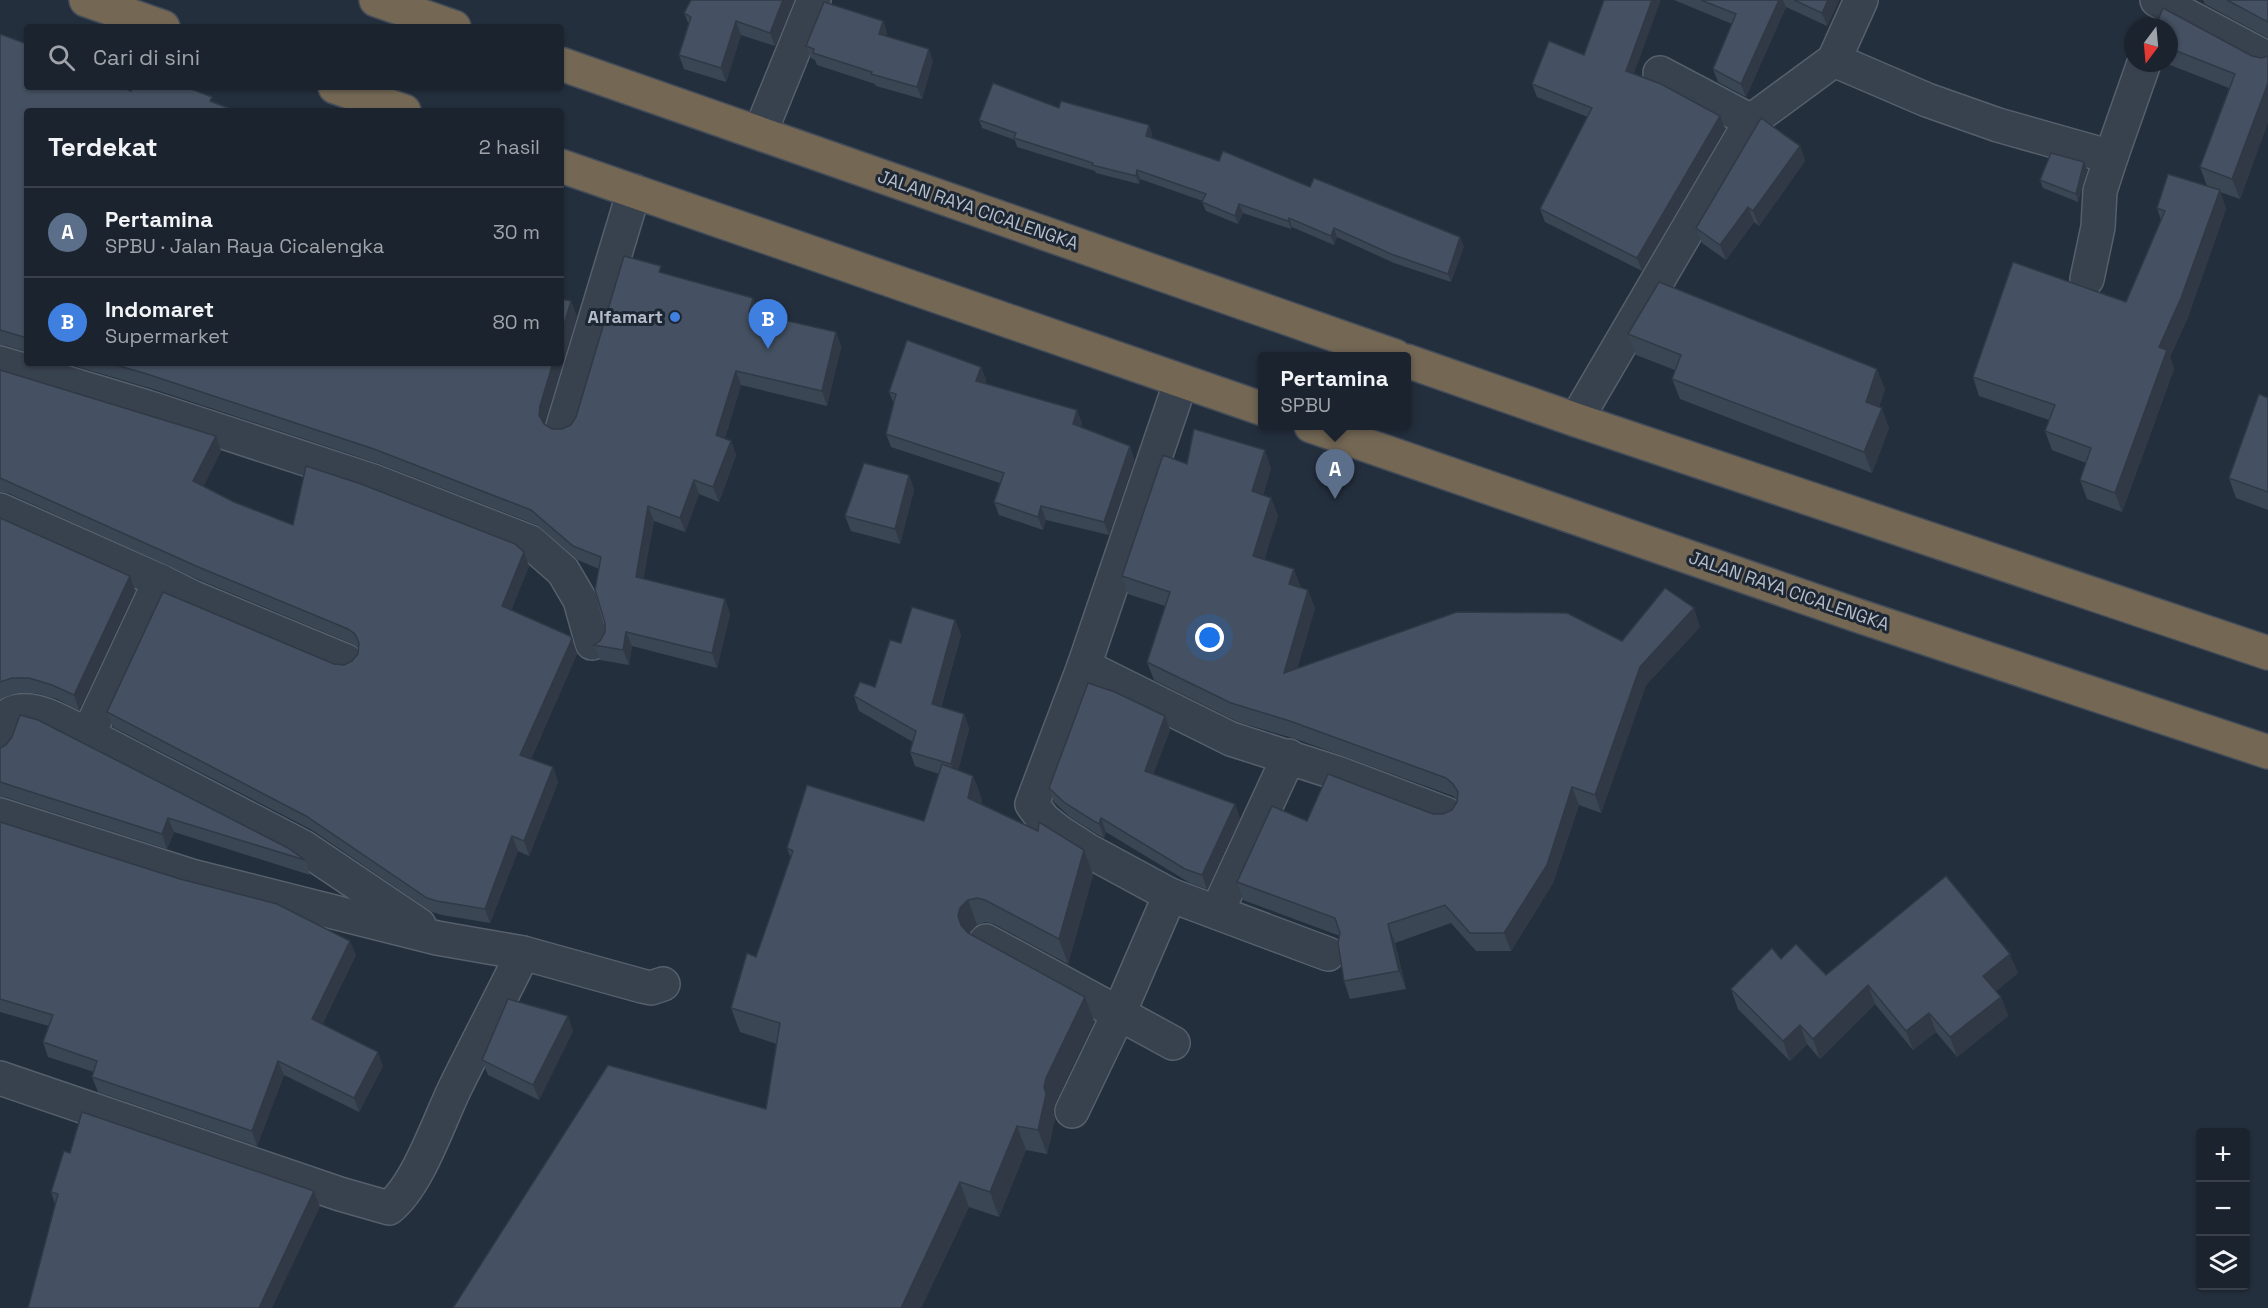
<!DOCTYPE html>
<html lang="id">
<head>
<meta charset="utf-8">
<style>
	body { margin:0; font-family:"Space Grotesk",sans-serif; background:#282f3a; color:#f1f3f6 }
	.controls { position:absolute; right:18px; bottom:18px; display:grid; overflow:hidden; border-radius:6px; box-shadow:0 2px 4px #0004 }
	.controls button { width:54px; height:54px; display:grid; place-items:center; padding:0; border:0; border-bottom:2px solid #39404a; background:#1b232e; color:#f1f3f6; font:30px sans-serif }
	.compass { position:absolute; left:2124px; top:18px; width:54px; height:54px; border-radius:50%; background:#1b232e; box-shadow:0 2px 4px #0004; rotate:196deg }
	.you { position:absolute; left:1210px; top:638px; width:21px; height:21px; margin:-15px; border:4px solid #fff; border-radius:50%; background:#1a73e8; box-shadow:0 0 0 9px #1a73e833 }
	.badge { display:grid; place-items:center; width:39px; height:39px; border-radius:50%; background:#8ab4f8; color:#fff; font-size:20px; font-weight:700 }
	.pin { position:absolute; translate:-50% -50px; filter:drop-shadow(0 2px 3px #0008) }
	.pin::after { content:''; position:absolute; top:32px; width:21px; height:18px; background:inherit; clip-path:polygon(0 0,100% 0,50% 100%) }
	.popup { position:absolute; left:1258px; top:352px; width:153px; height:78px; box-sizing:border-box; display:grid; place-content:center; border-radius:6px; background:#1b232e; filter:drop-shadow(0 2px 4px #0005); font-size:20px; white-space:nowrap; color:#a0a4aa }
	.popup b { font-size:22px; color:#f1f3f6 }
	.popup::after { content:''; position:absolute; left:50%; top:100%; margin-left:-12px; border:12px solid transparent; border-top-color:#1b232e }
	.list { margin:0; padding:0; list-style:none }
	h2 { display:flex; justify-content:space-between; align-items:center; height:78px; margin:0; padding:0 24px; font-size:26px }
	h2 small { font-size:20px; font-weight:400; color:#a0a4aa }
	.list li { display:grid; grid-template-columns:39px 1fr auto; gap:18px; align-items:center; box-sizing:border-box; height:90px; padding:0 24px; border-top:2px solid #39404a }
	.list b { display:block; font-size:22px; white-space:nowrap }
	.list p { margin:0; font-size:20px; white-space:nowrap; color:#a0a4aa }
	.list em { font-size:20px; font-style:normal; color:#a0a4aa }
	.icon { flex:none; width:33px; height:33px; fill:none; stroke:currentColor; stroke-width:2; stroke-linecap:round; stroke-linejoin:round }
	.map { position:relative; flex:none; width:2268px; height:1308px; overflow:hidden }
	.search { position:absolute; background:#1b232e; box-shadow:0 2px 4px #0004; left:24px; top:24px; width:540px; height:66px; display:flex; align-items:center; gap:15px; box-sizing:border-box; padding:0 21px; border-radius:6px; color:#a0a4aa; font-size:22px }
	.panel { position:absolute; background:#1b232e; box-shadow:0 2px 4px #0004; left:24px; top:108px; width:540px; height:258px; border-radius:6px }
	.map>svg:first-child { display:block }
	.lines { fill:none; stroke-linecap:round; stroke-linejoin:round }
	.minor-casing { stroke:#565f6c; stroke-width:36 }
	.highway-casing { stroke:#434c59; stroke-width:36 }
	.minor { stroke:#38414e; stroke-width:33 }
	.highway { stroke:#746855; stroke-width:33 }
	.wall { fill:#3b4654 }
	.shaded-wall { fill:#303945 }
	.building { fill:#455162; stroke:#303945; stroke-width:1.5 }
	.shop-dot { fill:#3f7fe0; stroke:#1d2633; stroke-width:2 }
	.labels { text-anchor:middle; stroke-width:6; stroke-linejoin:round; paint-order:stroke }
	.street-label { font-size:18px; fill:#b4bcc9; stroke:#1d2633 }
	.poi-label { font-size:18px; font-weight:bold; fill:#b4bcc9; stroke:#1d2633; text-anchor:end }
</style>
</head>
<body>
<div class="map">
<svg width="2268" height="1308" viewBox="0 0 2268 1308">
	<rect width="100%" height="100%" fill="#242f3e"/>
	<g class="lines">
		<defs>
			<g id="minor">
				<polyline points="2157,0 2268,59"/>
				<polyline points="1834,60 1927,100 1998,125 2111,157 2100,191 2098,227 2087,279"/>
				<polyline points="1660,73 1751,121"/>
				<polyline points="760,133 814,0"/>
				<polyline points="2111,157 2144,63"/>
				<polyline points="0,363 147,407 373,481 530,542 563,571 580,600 592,643"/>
				<polyline points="1181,381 1084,666 1032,804 1043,819 1059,832 1087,850 1170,895 1328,954"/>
				<polyline points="1576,420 1751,121 1834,60 1861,0"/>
				<polyline points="563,426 634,191"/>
				<polyline points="0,510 160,581 194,598 346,661"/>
				<polyline points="1084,666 1231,739 1340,774 1446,814"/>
				<polyline points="88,735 303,847 419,925"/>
				<path d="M0,745l12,-32c24,-9 54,12 76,22l72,-154"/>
				<polyline points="0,815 191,876 437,938 523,953"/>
				<polyline points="1217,912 1289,756"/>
				<polyline points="986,941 1173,1043"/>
				<path d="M0,1078l340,116 49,14c29,-23 49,-85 66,-120 22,-45 46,-90 68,-135l119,33 9,2 12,-4"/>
				<polyline points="1072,1111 1119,1013 1170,895"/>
			</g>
			<g id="highway">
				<polyline points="86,0 163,27"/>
				<polyline points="376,0 454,27"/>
				<polyline points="561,64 1395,356"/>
				<polyline points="335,87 404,111"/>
				<polyline points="561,166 1263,409"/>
				<polyline points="1407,361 1576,420 2268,653"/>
				<polyline points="1311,426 1856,615 2268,752"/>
			</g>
		</defs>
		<use href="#minor" class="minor-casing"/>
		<use href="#highway" class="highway-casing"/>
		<use href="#minor" class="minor"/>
		<use href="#highway" class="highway"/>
	</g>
	<g class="wall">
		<polygon points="794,0 775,46 741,35 726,82 684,69 679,55 689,25 684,13"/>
		<polygon points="1674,0 1839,0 1827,26 1786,7 1746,97 1718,82 1713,69 1732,24"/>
		<polygon points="2203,0 2268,0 2268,38 2205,4"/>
		<polygon points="883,21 887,33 886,36 933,61 922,99 876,86 875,84 817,65 815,60 811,58 806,46"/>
		<polygon points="2169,27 2252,56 2261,58 2268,56 2268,122 2240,199 2220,192 2226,209 2188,317 2170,357 2174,369 2122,512 2087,499 2080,480 2086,463 2052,450 2045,431 2049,420 1979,396 1973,377 2126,302 2161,220 2157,208 2207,186 2200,167 2229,88 2165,63 2169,63"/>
		<polygon points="0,34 27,87 131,91 186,87 27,111 27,352 5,345 0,345"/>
		<polygon points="1634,74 1725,128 1642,271 1545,222 1540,209 1588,117 1537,97 1532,84"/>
		<polygon points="1059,108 1149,125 1152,134 1151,138 1219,161 1310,187 1464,246 1451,282 1394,263 1337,237 1334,245 1292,227 1291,229 1243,213 1238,224 1206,211 1202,202 1203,201 1140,179 1139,184 1096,173 1095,171 1017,147 1015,140 982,128 979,120"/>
		<polygon points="1800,146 1805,161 1759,226 1754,222 1726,260 1702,243 1696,228"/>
		<polygon points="2084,162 2087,170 2078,202 2043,188 2040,180"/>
		<polygon points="663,273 753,298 758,314 836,332 841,347 827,406 741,385 725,438 731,441 736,455 719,502 699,494 685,532 654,521 643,579 725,599 730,614 717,668 632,646 629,665 600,660 594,645 600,641 605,632 599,569 578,560 537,525 380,464 153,389 65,363 561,363 577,316 545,421 545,424 552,429 562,429 571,425"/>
		<polygon points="1628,334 1885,389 1879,407 1889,428 1872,473 1680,399 1672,379 1675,370 1636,355"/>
		<polygon points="981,367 986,380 985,384 1077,410 1082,424 1081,428 1130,446 1134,460 1109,535 1046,520 1043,530 999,515 994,502 1000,483 891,447 886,434 894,404 889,392"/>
		<polygon points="0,370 216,436 221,451 203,486 234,502 293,525 529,566 511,610 572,639 577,654 531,759 553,767 558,782 529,856 518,851 490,923 442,915 432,912 312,830 113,727 107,712 334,664 344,665 352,661 358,654 358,648 353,644 202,581 8,493 0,492"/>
		<polygon points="2268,398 2268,510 2236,498 2229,478"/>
		<polygon points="1187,464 1271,468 1263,495 1271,498 1278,516 1264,560 1301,587 1315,608 1297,668 1622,641 1700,627 1646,685 1601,813 1579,805 1553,883 1511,951 1476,951 1451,923 1395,943 1406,989 1350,999 1344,981 1340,936 1243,900 1237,882 1307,821 1433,814 1443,814 1452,810 1457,802 1457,800 1453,796 1296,739 1238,722 1154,680 1147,662 1165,606 1128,594 1122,576"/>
		<polygon points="909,475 914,490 900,544 851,531 845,516"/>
		<polygon points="0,518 135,590 79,710 57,699 35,693 17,693 0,699"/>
		<polygon points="955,620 961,635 941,707 964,714 969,729 958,770 973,776 982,800 981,804 1038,831 1084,850 1093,875 1068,964 994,924 986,922 977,925 969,933 1094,1021 1055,1103 1053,1112 1055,1119 1047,1154 1026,1150 999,1217 969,1207 921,1308 453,1308 766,1109 777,1044 740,1032 731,1008 756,957 791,859 787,848 924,821 939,774 915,766 910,752 913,742 859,711 854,696 875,687 901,643"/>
		<polygon points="1165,716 1170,730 1153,774 1240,818 1207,889 1190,883 1106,832 1104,838 1097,834 1070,817 1054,802 1049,788"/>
		<polygon points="0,748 305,860 310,875 174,832 167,849 5,797 0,797"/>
		<polygon points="0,822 356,955 322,1024 383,1066 359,1112 284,1075 257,1146 98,1092 92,1077 94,1072 48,1057 43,1042 49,1026 0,1012"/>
		<polygon points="1781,959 1826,975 2018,973 1996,991 2001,997 2008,1016 1957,1057 1936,1032 1913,1050 1875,1004 1820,1059 1807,1044 1790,1061 1738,1009 1731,989"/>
		<polygon points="573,1031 539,1100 488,1075 482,1060"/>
		<polygon points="70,1153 314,1191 320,1207 55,1204 51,1192"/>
	</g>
	<g class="shaded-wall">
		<polygon points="783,0 794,0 775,46 770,33"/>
		<polygon points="1652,0 1661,0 1630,84 1626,71"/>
		<polygon points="1779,0 1783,0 1786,7 1746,97 1741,84"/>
		<polygon points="1828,0 1839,0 1827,26 1822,13"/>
		<polygon points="736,21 741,35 726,82 721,68"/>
		<polygon points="883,21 887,33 883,46 879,34"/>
		<polygon points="929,49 933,61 922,99 917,87"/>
		<polygon points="2268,83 2268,122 2240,199 2232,179"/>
		<polygon points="1720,116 1725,128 1642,271 1637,258"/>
		<polygon points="1149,125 1152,134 1149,145 1146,136"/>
		<polygon points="1800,146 1805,161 1759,226 1753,211"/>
		<polygon points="2084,162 2087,170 2078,202 2076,194"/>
		<polygon points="1137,170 1140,179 1139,184 1136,176"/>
		<polygon points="2220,190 2226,209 2188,317 2170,357 2174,369 2122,512 2115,493 2159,347"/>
		<polygon points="1239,204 1243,213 1238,224 1235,216"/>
		<polygon points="1748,207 1754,222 1726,260 1720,245"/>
		<polygon points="1289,218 1292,227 1291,229 1288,221"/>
		<polygon points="1334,228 1337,237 1334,245 1331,236"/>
		<polygon points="1460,237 1464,246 1451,282 1448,274"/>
		<polygon points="753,298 758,313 754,326 749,312"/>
		<polygon points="571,301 577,316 545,421 545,430 539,415 540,406 553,363 561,363 561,335"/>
		<polygon points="836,332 841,347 827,406 822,391"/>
		<polygon points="981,367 986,380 981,395 976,381"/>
		<polygon points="1877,369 1885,389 1874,422 1866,402"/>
		<polygon points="736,371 741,385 721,450 716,435"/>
		<polygon points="1882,408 1889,428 1872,473 1864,452"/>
		<polygon points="1077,410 1082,424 1078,438 1073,424"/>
		<polygon points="216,436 221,451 199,496 193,481"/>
		<polygon points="731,441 736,455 719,502 713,487"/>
		<polygon points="1130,446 1134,460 1109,535 1104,522"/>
		<polygon points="1265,450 1271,468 1259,509 1252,491"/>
		<polygon points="909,475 914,490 900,544 895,529"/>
		<polygon points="694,480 699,494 685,532 680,518"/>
		<polygon points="1271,498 1278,516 1259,574 1253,556"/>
		<polygon points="648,506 654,521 641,592 636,577"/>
		<polygon points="1041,506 1046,520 1043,530 1038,517"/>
		<polygon points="524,552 529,566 507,621 502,606"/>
		<polygon points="1294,569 1301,587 1295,603 1289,584"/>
		<polygon points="130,576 135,590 79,710 74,695"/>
		<polygon points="1308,590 1315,608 1291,691 1284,673"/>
		<polygon points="725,599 730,614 717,668 712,653"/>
		<polygon points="1694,608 1700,627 1646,685 1601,813 1595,795 1640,667"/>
		<polygon points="955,620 961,635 937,719 932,704"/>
		<polygon points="626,632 632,646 629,665 623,650"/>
		<polygon points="572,639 577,654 526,770 520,755"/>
		<polygon points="964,714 969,729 956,779 951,764"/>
		<polygon points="1165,716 1170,730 1149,785 1145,771"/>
		<polygon points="553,767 558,782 529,856 524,841"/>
		<polygon points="973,776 982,800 977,823 968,798"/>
		<polygon points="1572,787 1579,805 1553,883 1511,951 1504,933"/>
		<polygon points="1235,804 1240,818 1207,889 1202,875"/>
		<polygon points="168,818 174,832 167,849 162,834"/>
		<polygon points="1101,818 1106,832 1104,838 1099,824"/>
		<polygon points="512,836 518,851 490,923 485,909"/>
		<polygon points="1084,850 1093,875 1068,964 1059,939"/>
		<polygon points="968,900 977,925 969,933 967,941 961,925 958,916 960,908"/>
		<polygon points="1388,924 1395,943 1406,989 1399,971"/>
		<polygon points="350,941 356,955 318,1034 312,1019"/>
		<polygon points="2010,954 2018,973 1990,996 1983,976"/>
		<polygon points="1868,985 1875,1004 1820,1059 1813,1039"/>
		<polygon points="1085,997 1094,1021 1055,1103 1053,1112 1055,1119 1047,1154 1038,1130 1046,1078"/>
		<polygon points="2001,997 2008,1016 1957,1057 1950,1037"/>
		<polygon points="1929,1013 1936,1032 1913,1050 1906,1031"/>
		<polygon points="568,1016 573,1031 539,1100 533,1085"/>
		<polygon points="1800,1025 1807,1044 1790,1061 1783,1041"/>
		<polygon points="378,1052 383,1066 359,1112 354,1098"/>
		<polygon points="278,1061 284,1075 257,1146 252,1131"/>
		<polygon points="1017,1126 1026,1150 999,1217 990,1192"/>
		<polygon points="960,1182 969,1207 921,1308 901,1308"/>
		<polygon points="314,1191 320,1207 272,1308 259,1308"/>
	</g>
	<g class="building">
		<polygon points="691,0 783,0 770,33 736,21 721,68 679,55 691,17 684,13"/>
		<polygon points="1604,0 1652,0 1626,71 1661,84 1720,116 1637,258 1540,209 1592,108 1532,84 1549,41 1584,55"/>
		<polygon points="1701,0 1779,0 1741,84 1713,69 1736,14"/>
		<polygon points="1794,0 1828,0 1822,13"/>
		<polygon points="2227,0 2268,0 2268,22"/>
		<polygon points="824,2 883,21 879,34 929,49 917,87 871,74 872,72 813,53 814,49 806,46"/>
		<polygon points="2163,8 2252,56 2261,58 2268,56 2268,83 2232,179 2200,167 2235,74 2169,48 2169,27 2155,27"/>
		<polygon points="0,34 27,44 27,87 121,87 131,91 132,87 186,87 212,97 210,101 236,111 27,111 27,338 0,330"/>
		<polygon points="993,83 1059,108 1061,101 1149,125 1146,136 1219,161 1223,151 1310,187 1314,178 1460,237 1448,274 1391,254 1334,228 1331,236 1289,218 1288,221 1239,204 1235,216 1202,202 1206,194 1137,170 1136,176 1092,165 1093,163 1014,138 1016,133 979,120"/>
		<polygon points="1761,118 1800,146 1753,211 1748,207 1720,245 1696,228"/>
		<polygon points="2051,153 2084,162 2076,194 2040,180"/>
		<polygon points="2168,174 2220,190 2181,298 2159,347 2167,350 2115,493 2080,480 2091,448 2045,431 2055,405 1973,377 2013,262 2126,302 2165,211 2157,208"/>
		<polygon points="624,256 661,266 659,272 753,298 749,312 836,332 822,391 736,371 716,435 731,441 713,487 694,480 680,518 648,506 636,577 725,599 712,653 626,632 623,650 594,645 600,641 605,632 605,623 595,590 601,557 573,546 531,510 374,449 147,374 109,363 553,363 540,406 539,415 544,424 552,429 562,429 571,425 576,417"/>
		<polygon points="1659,282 1877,369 1866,402 1882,408 1864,452 1672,379 1681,355 1628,334"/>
		<polygon points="561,299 571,301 561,335"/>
		<polygon points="907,340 981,367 976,381 1077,410 1073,424 1130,446 1104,522 1041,506 1038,517 994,502 1004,473 886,434 896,394 889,392"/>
		<polygon points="0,370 216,436 193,481 234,502 293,525 306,466 361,484 515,544 524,552 502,606 570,636 572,639 520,755 553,767 524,841 512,836 485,909 437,901 427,898 306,816 107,712 163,592 334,664 344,665 352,661 358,654 359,643 355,634 348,629 196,566 0,478"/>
		<polygon points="2259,394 2268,398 2268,492 2229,478"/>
		<polygon points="1194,429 1265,450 1252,491 1271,498 1253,556 1294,569 1289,584 1308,590 1284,673 1457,612 1567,613 1622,641 1665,588 1694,608 1640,667 1595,795 1572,787 1547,865 1504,933 1470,933 1445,905 1388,924 1399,971 1344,981 1338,943 1340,933 1335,918 1237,882 1272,806 1307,821 1328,774 1433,814 1443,814 1452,810 1457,802 1458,792 1453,784 1446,778 1290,721 1231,703 1147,662 1170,592 1122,576 1163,455 1187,464"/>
		<polygon points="864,463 909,475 895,529 845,516"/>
		<polygon points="0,518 130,576 74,695 52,685 29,678 12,678 0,682"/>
		<polygon points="912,607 955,620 932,704 964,714 951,764 910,752 916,731 854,696 860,682 875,687 890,640 901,643"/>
		<polygon points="1088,683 1115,692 1165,716 1145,771 1235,804 1202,875 1185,869 1101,818 1099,824 1092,820 1065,803 1049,788"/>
		<polygon points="20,715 38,720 288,848 305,860 168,818 162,834 0,782 0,748 6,745 12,737"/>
		<polygon points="942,764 973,776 968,798 1038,831 1039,822 1084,850 1059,939 985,900 977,898 968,900 960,908 958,916 961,925 968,933 1085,997 1046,1078 1044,1087 1046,1094 1038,1130 1017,1126 990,1192 960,1182 901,1308 453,1308 608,1065 766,1109 780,1023 731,1008 747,953 756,957 793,851 787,848 807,785 924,821"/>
		<polygon points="0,822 180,879 277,904 350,941 312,1019 378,1052 354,1098 278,1061 252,1131 92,1077 97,1061 43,1042 53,1015 0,999"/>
		<polygon points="1946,876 2010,954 1983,976 2001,997 1950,1037 1929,1013 1906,1031 1868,985 1813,1039 1800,1025 1783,1041 1731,989 1772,948 1781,959 1796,944 1826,975"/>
		<polygon points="508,999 568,1016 533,1085 482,1060"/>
		<polygon points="82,1112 314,1191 259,1308 28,1308 58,1194 51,1192 64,1151 70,1153"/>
	</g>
	<circle class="shop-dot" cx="675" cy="317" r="6"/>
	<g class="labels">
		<g class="street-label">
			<text transform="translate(978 210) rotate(19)" y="6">JALAN RAYA CICALENGKA</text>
			<text transform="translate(1789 591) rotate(19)" y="6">JALAN RAYA CICALENGKA</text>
		</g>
		<g class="poi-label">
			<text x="663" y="323">Alfamart</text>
		</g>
	</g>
</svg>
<div class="controls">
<button>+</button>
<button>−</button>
<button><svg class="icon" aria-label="layers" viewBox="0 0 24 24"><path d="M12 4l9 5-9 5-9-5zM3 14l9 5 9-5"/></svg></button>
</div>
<svg class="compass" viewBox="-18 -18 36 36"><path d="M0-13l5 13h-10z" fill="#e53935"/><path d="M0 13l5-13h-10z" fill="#a0a4aa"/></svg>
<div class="you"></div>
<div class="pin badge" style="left:1335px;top:499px;background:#5c6f8a">A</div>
<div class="popup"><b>Pertamina</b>SPBU</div>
<div class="pin badge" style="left:768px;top:349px;background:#3f7fe0">B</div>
<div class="search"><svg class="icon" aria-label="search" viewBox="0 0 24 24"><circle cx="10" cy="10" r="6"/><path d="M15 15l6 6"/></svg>Cari di sini</div>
<section class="panel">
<h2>Terdekat<small>2 hasil</small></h2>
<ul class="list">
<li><span class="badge" style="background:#5c6f8a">A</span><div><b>Pertamina</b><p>SPBU · Jalan Raya Cicalengka</p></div><em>30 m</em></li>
<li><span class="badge" style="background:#3f7fe0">B</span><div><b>Indomaret</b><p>Supermarket</p></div><em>80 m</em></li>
</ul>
</section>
</div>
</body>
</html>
